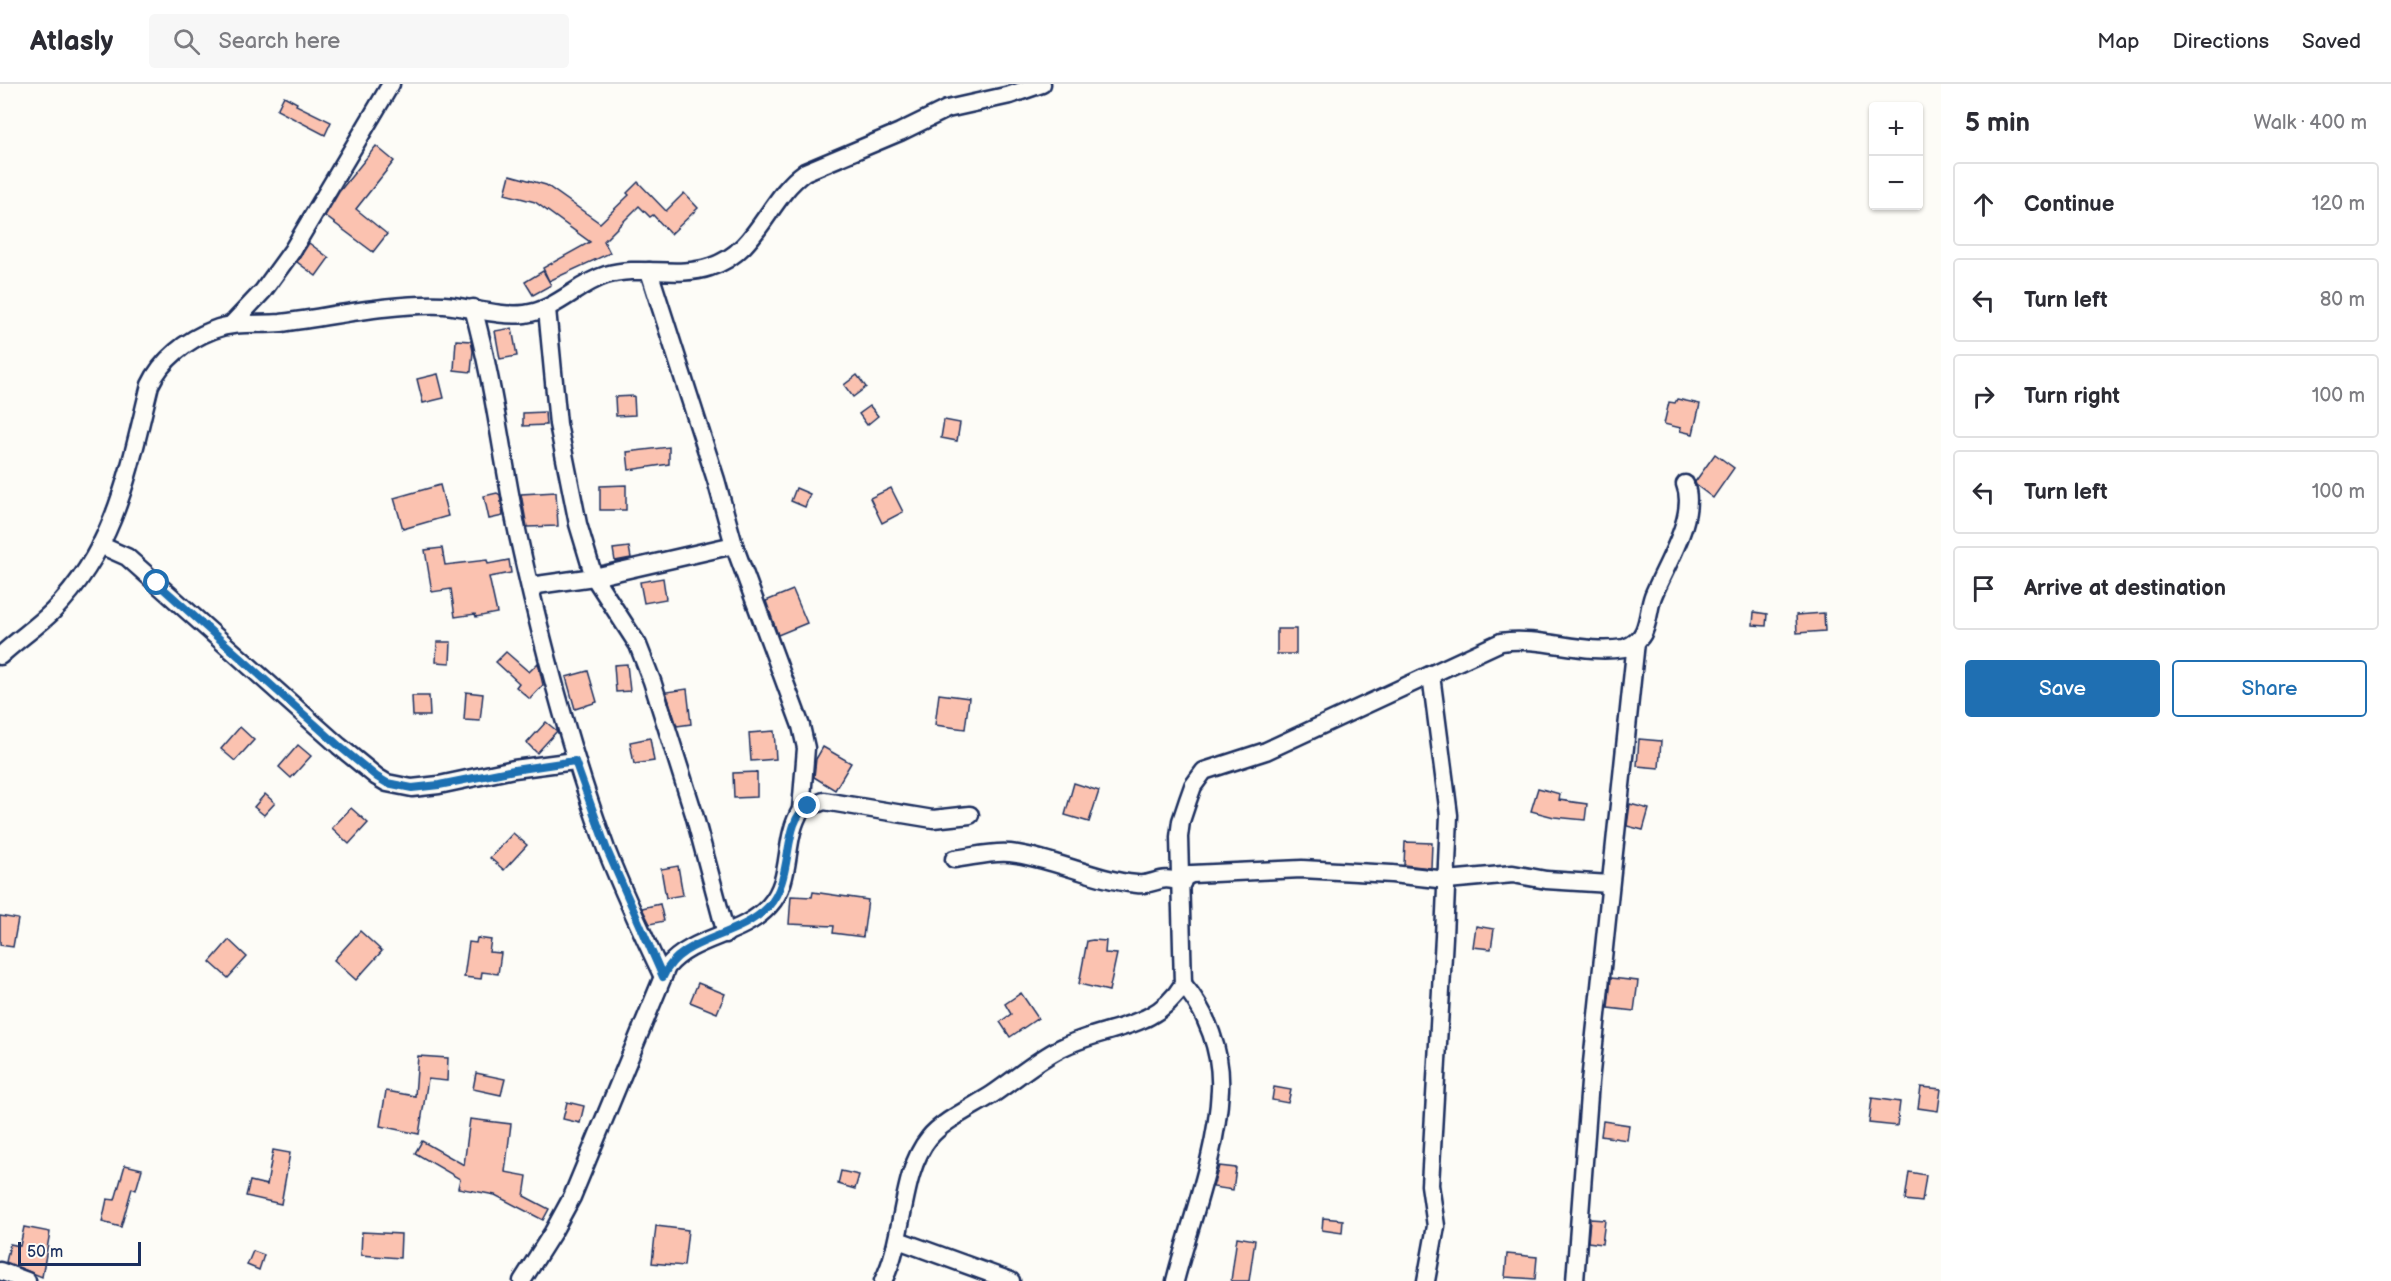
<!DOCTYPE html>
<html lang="en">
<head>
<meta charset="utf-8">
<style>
	body { margin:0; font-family:"Balsamiq Sans",sans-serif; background:#f7f7f7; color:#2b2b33 }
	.controls { position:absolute; right:18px; top:18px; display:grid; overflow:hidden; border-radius:6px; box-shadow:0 2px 4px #0004 }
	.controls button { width:54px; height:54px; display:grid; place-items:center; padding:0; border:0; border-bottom:2px solid #e1e1e2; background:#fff; color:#2b2b33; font:30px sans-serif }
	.scale { position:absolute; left:18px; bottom:15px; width:123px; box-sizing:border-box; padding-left:6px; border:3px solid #1b2f5e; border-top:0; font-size:16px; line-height:21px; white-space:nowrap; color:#1b2f5e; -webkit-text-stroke:4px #fdfcf7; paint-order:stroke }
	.stop { position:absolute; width:18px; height:18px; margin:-14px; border:4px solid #1f6fb2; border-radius:50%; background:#fff }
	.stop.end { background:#1f6fb2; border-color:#fff; box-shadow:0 2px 6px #0008 }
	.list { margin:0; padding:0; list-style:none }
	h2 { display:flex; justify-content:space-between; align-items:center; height:78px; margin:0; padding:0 24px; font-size:26px }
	h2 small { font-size:20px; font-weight:400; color:#7c7c81 }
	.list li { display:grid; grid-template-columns:39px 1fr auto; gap:18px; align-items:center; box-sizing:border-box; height:84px; margin:0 12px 12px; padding:0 12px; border:2px solid #e1e1e2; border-radius:6px }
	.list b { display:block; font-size:22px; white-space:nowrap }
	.list em { font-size:20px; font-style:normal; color:#7c7c81 }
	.actions { display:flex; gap:12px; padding:18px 24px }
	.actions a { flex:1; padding:14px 0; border:2px solid #1f6fb2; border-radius:6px; text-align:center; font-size:21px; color:#1f6fb2 }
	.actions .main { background:#1f6fb2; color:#fff }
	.icon { flex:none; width:33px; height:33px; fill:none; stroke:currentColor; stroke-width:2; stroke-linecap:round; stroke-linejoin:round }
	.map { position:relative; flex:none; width:1941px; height:1197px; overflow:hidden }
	header { display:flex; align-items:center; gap:36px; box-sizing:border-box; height:84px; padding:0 30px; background:#fff; border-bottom:2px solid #e1e1e2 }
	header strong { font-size:28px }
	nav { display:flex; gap:33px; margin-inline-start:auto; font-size:21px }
	.search { width:420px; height:54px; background:#f7f7f7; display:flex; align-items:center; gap:15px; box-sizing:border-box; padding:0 21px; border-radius:6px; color:#7c7c81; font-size:22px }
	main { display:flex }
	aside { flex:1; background:#fff }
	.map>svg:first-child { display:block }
	.building { fill:#fbc2b0; stroke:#1b2f5e; stroke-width:1.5 }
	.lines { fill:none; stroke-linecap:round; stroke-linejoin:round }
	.minor-casing { stroke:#1b2f5e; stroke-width:21 }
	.minor { stroke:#fdfcf7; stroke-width:16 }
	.route { stroke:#1f6fb2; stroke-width:8 }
</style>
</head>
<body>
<header>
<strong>Atlasly</strong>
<div class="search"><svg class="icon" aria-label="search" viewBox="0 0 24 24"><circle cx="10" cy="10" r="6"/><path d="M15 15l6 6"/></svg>Search here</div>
<nav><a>Map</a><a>Directions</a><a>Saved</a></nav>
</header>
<main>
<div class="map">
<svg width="1941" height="1197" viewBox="0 0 1941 1197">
	<rect width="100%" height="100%" fill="#fdfcf7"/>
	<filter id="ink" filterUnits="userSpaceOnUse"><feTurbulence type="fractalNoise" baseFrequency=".0167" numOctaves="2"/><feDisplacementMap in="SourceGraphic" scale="12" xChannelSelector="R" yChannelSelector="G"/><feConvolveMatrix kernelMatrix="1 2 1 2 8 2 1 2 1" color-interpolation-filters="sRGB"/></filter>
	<g filter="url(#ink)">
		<g class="building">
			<polygon points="284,12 297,19 296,21 331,38 325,51 277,26"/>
			<polygon points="376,62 394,77 356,125 387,150 373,168 325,132 339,108"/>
			<polygon points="510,91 546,101 600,139 629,111 627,109 638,98 666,127 684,109 698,124 671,150 653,131 650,133 639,122 604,157 610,169 549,197 543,184 590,158 535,118 505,110"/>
			<polygon points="309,159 329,174 316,192 297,178"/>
			<polygon points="543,187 551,201 533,211 525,198"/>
			<polygon points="512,244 517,272 500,275 495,247"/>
			<polygon points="456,256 471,257 473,267 471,288 454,286"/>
			<polygon points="438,290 444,314 423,319 417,295"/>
			<polygon points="857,291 866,303 853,313 844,301"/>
			<polygon points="634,312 635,331 616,332 615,313"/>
			<polygon points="1677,315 1700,320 1693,350 1680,347 1681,344 1664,340 1669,318 1675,319"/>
			<polygon points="870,322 878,332 867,341 859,330"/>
			<polygon points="545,328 546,341 523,342 523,329"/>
			<polygon points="944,336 960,339 957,357 941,354"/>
			<polygon points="669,363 669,380 629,386 627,368"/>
			<polygon points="1715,370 1734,384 1713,414 1696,401 1695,398"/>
			<polygon points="440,401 448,432 403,445 394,414"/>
			<polygon points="626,401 626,426 600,426 600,402"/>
			<polygon points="796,404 810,410 805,423 791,417"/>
			<polygon points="891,404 903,428 882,439 870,414"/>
			<polygon points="556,408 558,442 527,443 521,410"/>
			<polygon points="497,409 500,411 503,432 489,435 484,412"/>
			<polygon points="629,463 631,474 615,477 613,465"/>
			<polygon points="442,464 445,481 487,476 488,480 509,476 511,489 489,493 497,529 476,533 475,530 455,533 451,505 432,508 425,466"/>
			<polygon points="663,494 666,515 644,519 640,498"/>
			<polygon points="793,506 807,539 778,551 766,517"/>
			<polygon points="1754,528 1767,530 1766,542 1753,541"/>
			<polygon points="1824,529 1825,547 1797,549 1796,531"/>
			<rect x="1277" y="545" width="19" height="25"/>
			<polygon points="437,558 451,558 450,579 436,578"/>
			<polygon points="506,568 529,588 538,579 543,601 530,615 516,603 519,599 496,578"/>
			<polygon points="627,580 630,607 616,608 614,581"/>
			<polygon points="588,587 597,618 575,625 566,593"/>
			<polygon points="687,605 691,640 677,642 666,608"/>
			<polygon points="466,608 483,610 480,637 464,636"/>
			<polygon points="939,610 969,614 965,645 935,641"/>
			<polygon points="412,612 429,612 430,632 413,632"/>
			<polygon points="546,638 557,647 537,669 527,659"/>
			<polygon points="240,643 254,656 235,677 221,665"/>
			<polygon points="774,647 776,675 751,677 749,649"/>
			<polygon points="650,654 654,677 634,680 630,658"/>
			<polygon points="1639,655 1661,657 1659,684 1637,682"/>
			<polygon points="298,661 311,672 291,694 279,683"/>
			<polygon points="823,663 851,679 835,706 814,693 816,675"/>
			<polygon points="757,688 757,713 734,714 733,689"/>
			<polygon points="1074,699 1099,707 1089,738 1065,731"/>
			<polygon points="1538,704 1560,710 1559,716 1587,720 1585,736 1554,733 1531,727"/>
			<polygon points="265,710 275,719 264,731 254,723"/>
			<polygon points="1630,720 1649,725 1643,746 1627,742"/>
			<polygon points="351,724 368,739 349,760 332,744"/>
			<polygon points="513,749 527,761 504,786 490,774"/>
			<polygon points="1405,758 1432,759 1431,784 1404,781"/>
			<polygon points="678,782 683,811 666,814 661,785"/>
			<polygon points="813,808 868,816 863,853 833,849 834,842 789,840 791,812 812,813"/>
			<polygon points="660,820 664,837 650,840 642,824"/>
			<polygon points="0,832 18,835 13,863 0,861"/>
			<polygon points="1476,842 1494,845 1491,865 1473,863"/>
			<polygon points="360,847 382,867 356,896 334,876"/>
			<polygon points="477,854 491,856 489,868 501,869 498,890 482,888 481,895 464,893 469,858 476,859"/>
			<polygon points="229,856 247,873 228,894 210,878"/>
			<polygon points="1093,856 1106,857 1105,869 1117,870 1109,907 1079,900 1087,857"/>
			<polygon points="1611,894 1638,897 1634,927 1608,924"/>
			<polygon points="698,899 725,910 717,929 690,918"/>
			<polygon points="1021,909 1038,934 1010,953 1000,938 1011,930 1005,920"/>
			<polygon points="418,972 448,974 447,997 428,995 419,1050 380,1042 386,1007 415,1012"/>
			<polygon points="476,989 505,995 501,1011 473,1005"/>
			<polygon points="1274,1003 1291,1006 1288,1019 1272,1016"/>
			<polygon points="1921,1003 1941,1005 1938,1027 1918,1024"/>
			<polygon points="1872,1014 1900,1018 1897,1042 1869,1039"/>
			<polygon points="567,1018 584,1022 580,1039 563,1035"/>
			<polygon points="470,1035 511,1040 505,1088 527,1092 524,1112 549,1125 543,1136 495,1111 458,1104 460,1095 415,1069 422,1057 464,1081"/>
			<polygon points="1603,1037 1629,1041 1627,1056 1601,1052"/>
			<polygon points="273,1066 290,1069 281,1120 246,1112 250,1097 267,1101"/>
			<polygon points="125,1081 142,1085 136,1106 132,1104 121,1143 102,1138 107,1115 115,1116"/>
			<polygon points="1219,1082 1236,1084 1233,1106 1213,1103"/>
			<polygon points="841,1087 859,1091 855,1105 838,1100"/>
			<polygon points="1909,1088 1926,1091 1922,1118 1905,1116"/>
			<polygon points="1323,1134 1343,1136 1342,1149 1322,1146"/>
			<polygon points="1590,1135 1605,1136 1602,1160 1588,1158"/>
			<polygon points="656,1142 688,1146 684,1182 652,1179"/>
			<polygon points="24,1143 50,1148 42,1193 6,1178 10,1160 20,1162"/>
			<polygon points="362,1148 401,1150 400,1174 361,1171"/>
			<polygon points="1237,1153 1255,1156 1249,1197 1231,1197"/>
			<polygon points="253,1167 264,1171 259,1186 247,1181"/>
			<polygon points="1507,1170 1537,1173 1535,1195 1505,1193"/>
		</g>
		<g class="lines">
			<defs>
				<g id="minor">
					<polyline points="649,187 716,396 734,461 801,642 806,664 801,726"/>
					<path d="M473,224c21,75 29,151 45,227 23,106 51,212 88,314 17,43 37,86 57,128"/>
					<polyline points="547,225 558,340 578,440 594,493 638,561 652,597 694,730 726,850"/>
					<polyline points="232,240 263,207 292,167 391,0"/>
					<polyline points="100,461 127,473 339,662 377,693 387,699 412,704 439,701 514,685 575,677"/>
					<polyline points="530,502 594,493 734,461"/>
					<path d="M0,572c17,-16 37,-29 53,-45 64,-65 76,-142 97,-226 12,-26 37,-45 63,-55 23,-9 44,-5 68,-7 53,-7 109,-20 163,-18 26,2 54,12 81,9 32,-4 52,-30 81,-39 33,-10 72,3 104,-8 48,-15 58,-69 95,-95l95,-40 47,-23 63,-14 32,-11"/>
					<path d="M954,775c18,-2 38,-8 56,-6 44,5 83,27 127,31 19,2 22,-11 45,-1"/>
					<polyline points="1182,799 1185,793 1192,790 1302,785 1392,790 1447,796 1513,790 1546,796 1610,800"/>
					<polyline points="898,1156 1011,1197"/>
					<polyline points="0,1187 27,1197"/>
					<path d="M522,1197l31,-49 19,-35 95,-230c27,-32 74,-30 102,-61 25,-27 13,-66 32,-96l23,-9 109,18 37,-4"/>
					<path d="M883,1197c22,-42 17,-108 46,-143 13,-17 46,-32 64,-44 22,-15 44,-34 68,-46 45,-23 94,-17 122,-64l-4,-147 2,-16 7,-21 5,-14 11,-15 62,-20 235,-109c41,-6 82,13 123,6 8,-2 17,-9 20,-17 5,-11 5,-24 9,-35 12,-30 45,-80 32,-112"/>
					<path d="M1175,1197c16,-62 42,-127 45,-191 2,-38 -13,-78 -37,-106"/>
					<polyline points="1426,1197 1436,1142 1430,1101 1444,853 1449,731 1431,591"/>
					<polyline points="1575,1197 1590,998 1636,558"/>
				</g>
			</defs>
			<use href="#minor" class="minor-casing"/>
			<use href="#minor" class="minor"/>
		</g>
	</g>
	<g class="lines" filter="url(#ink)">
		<path class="route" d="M157,499l182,163 38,31 10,6 25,5 27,-3 75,-15 61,-9 32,89 56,127c17,-41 73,-37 105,-70 27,-29 13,-85 40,-101"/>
	</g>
</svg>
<div class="controls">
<button>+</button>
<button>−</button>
</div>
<div class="scale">50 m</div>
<div class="stop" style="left:157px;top:499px"></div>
<div class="stop end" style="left:808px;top:722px"></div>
</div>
<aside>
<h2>5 min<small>Walk · 400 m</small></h2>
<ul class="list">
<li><svg class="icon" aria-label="ahead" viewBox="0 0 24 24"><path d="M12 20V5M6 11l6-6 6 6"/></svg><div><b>Continue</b></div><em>120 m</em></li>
<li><svg class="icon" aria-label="left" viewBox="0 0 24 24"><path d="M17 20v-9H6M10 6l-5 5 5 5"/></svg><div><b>Turn left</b></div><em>80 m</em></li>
<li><svg class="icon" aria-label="right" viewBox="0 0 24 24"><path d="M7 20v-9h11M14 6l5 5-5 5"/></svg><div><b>Turn right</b></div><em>100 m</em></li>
<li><svg class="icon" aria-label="left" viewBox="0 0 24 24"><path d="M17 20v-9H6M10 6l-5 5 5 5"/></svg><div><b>Turn left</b></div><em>100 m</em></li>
<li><svg class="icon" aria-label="arrive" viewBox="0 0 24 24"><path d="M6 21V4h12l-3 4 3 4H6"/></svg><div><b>Arrive at destination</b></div></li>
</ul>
<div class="actions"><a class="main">Save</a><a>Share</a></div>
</aside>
</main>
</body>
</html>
